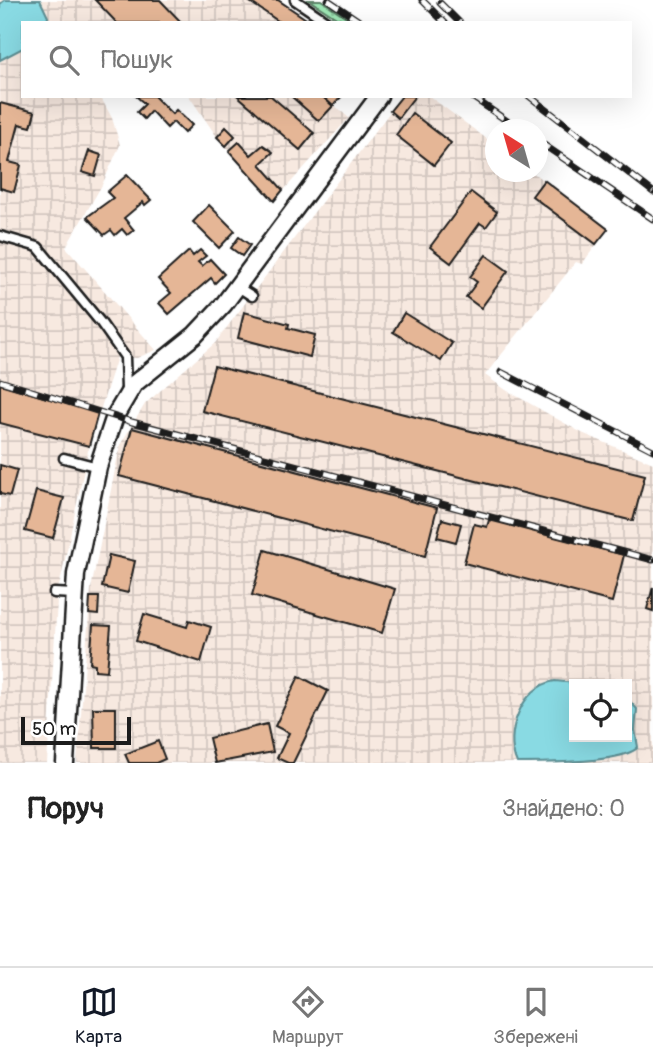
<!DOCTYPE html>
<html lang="uk">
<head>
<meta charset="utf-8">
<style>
	body { margin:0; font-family:Pangolin,sans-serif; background:#f6f6f6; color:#222 }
	.controls { position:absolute; right:21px; bottom:21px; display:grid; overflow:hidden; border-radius:0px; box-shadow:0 7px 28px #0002 }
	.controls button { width:63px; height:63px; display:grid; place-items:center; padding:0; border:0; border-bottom:2px solid #e0e0e0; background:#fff; color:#222; font:35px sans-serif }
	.compass { position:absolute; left:485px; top:119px; width:63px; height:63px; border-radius:50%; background:#fff; box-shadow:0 7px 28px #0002; rotate:323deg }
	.scale { position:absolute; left:21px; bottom:18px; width:110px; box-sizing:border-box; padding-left:7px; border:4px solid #1c1c1c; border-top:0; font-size:19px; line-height:24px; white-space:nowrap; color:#1c1c1c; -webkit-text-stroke:5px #fff; paint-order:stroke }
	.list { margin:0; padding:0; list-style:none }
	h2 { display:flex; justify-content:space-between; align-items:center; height:91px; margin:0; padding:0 28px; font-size:30px }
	h2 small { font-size:23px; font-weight:400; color:#767676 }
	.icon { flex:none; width:38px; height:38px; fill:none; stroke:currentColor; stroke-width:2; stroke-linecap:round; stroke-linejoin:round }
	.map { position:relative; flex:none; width:653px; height:763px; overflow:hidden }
	.search { position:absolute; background:#fff; box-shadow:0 7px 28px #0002; left:21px; right:21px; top:21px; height:77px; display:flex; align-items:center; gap:18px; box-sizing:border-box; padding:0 24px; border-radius:0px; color:#767676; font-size:26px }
	.sheet { height:203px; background:#fff }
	nav { display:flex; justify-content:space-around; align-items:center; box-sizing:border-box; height:98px; border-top:2px solid #e0e0e0; background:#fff; font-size:19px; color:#767676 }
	nav a { display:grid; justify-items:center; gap:4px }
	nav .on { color:#111827 }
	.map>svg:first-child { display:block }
	.industrial { fill:url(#industrial-grid); fill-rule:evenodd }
	.grass { fill:url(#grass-dots); stroke:#5d8268; stroke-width:2 }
	.water { fill:#89dae3; stroke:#5d8e93; stroke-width:2 }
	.building { fill:#e5b696; stroke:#1c1c1c; stroke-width:2 }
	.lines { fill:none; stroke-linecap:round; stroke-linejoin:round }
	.service-casing { stroke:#1c1c1c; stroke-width:13 }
	.minor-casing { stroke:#1c1c1c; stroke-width:21 }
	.service { stroke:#fff; stroke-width:8 }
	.minor { stroke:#fff; stroke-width:16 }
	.rail-casing { stroke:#1c1c1c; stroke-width:7 }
	.rail { stroke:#fff; stroke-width:4.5; stroke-dasharray:13; stroke-linecap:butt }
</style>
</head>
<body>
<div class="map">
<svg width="653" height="763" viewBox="0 0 653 763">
	<defs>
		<pattern id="industrial-grid" width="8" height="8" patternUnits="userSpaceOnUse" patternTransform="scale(1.75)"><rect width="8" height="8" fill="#f7e9e0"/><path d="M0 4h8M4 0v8" fill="none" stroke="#d3c7c0"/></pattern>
		<pattern id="grass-dots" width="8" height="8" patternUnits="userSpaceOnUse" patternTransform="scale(1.75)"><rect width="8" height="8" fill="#9ee7b5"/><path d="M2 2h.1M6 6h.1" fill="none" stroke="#88c69b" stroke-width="1.8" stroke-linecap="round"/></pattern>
	</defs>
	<rect width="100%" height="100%" fill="#fff"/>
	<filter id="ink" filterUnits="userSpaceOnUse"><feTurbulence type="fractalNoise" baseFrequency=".0143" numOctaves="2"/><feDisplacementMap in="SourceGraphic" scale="14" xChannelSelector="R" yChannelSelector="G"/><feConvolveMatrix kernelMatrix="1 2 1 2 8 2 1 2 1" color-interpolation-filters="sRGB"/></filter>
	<g filter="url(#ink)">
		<g class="industrial">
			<polygon points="0,0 278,0 312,23 23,23 23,96 100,96 112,118 120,145 102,185 66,247 156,350 137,358 117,357 89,446 60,583 54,597 57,602 47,763 0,763"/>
			<polygon points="189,96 342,96 334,105 349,118 274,201 217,137"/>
			<path d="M402,96h27l66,49 1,27h36l76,57 -26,35 -6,-2 -91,113 21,15 76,43 71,30v300h-576l14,-174 29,-144 25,-41 70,-61zM574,684h53v53h-53z"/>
		</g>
		<polygon class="grass" points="309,0 321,0 355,23 344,23"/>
		<g class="water">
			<polygon points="5,0 40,0 48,17 46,23 23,23 23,48 0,60 0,4"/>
			<path d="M555,681l32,3h-13v53h53v-39l10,11 -2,21 3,17c-13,16 -95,16 -121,16 -14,-29 5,-77 38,-82z"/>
		</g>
		<g class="building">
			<polygon points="95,0 160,0 182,23 117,23"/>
			<polygon points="247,0 278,0 312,23 281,23"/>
			<polygon points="136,96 154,96 172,114 176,110 192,125 184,133 173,122 167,128 151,111 144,119 137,112 145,104"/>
			<polygon points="238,96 271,96 314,133 300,150"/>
			<polygon points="291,96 322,96 333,106 319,121"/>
			<polygon points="322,96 342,96 333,106"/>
			<polygon points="402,96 415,96 398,118 390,111"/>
			<polygon points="0,103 35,112 31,127 19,124 9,162 21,165 14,192 0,188"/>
			<polygon points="412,113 451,143 434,165 396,135"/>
			<polygon points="226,127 235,136 226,146 217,137"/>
			<polygon points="239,142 251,155 263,145 273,152 260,164 283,190 274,201 229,151"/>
			<polygon points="89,151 101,155 95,176 82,172"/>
			<polygon points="127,175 151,200 145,205 143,202 124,218 134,230 127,235 122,229 115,235 111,230 104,235 87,217 113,198 107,192"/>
			<polygon points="544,180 608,229 596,244 532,196"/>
			<polygon points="471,192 497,212 486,227 480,223 451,263 430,247"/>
			<polygon points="209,205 235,231 219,248 193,222"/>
			<polygon points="239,237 250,245 242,256 231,248"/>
			<polygon points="200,250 206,256 198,262 202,266 210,259 224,274 215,283 211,278 169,314 159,303 171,293 158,279 189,251 193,256"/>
			<polygon points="486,255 508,271 481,308 466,297 477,282 470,277"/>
			<polygon points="244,312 289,324 288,328 315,335 310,357 238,338"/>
			<polygon points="404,313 452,343 441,361 393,332"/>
			<polygon points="214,366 645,475 633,521 202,411"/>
			<polygon points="0,384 98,413 89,446 0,423"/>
			<polygon points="132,428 437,508 425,556 119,476"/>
			<polygon points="0,465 17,470 10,496 0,494"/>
			<polygon points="36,491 64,498 53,538 25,531"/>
			<polygon points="442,519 461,524 456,542 437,537"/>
			<polygon points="489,520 624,555 612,602 464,563 474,524 487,527"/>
			<polygon points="265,550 395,589 382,633 252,595"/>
			<polygon points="109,555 135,561 128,593 102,587"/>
			<polygon points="653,587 653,611 647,609"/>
			<polygon points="90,597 99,597 98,615 89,614"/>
			<polygon points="144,614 187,627 189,620 211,627 201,662 136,641"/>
			<polygon points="93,625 111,626 107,671 95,670 95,664 90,663"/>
			<polygon points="299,676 328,691 293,763 288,763 277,758 289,733 275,726"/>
			<polygon points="93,708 116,708 116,748 94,748"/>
			<polygon points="267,724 273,752 215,763 209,738"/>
			<polygon points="158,741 165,759 156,763 129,763 125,754"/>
		</g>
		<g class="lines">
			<defs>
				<g id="service">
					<polyline points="295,0 329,23"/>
					<polyline points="0,236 38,247 101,323 125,357 126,390"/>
					<polyline points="238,287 252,296"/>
					<polyline points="64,458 98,467"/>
					<polyline points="54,593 75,594"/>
				</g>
				<polyline id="minor" points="65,763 76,574 98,467 115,416 134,384 195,335 224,304 379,96"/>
			</defs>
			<use href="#service" class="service-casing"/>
			<use href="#minor" class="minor-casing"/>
			<use href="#service" class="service"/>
			<use href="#minor" class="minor"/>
			<defs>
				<g id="rail">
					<polyline points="328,0 362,23"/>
					<polyline points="422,0 445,23"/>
					<polyline points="440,3 460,23"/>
					<polyline points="471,96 520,130"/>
					<polyline points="529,96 653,192"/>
					<polyline points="538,141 653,219"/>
					<polyline points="501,372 653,450"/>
					<polyline points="0,381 132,422 653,560"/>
				</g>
			</defs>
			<use href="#rail" class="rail-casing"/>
			<use href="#rail" class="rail"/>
		</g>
	</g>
</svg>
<div class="controls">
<button><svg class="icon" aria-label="locate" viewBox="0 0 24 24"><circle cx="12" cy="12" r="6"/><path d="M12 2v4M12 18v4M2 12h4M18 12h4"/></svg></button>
</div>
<svg class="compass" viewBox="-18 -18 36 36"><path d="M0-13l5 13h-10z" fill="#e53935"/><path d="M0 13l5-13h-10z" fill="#767676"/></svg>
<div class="scale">50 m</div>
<div class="search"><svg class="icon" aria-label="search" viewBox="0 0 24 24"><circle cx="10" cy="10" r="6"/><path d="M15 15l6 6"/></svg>Пошук</div>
</div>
<section class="sheet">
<h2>Поруч<small>Знайдено: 0</small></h2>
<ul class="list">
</ul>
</section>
<nav>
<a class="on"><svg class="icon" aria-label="map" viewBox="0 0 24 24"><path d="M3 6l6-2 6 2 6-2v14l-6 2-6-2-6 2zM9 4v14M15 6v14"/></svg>Карта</a>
<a><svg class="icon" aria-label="directions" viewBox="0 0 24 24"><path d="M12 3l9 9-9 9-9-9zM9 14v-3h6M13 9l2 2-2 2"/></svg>Маршрут</a>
<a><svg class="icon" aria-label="saved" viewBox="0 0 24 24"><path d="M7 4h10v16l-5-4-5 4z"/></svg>Збережені</a>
</nav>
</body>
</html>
